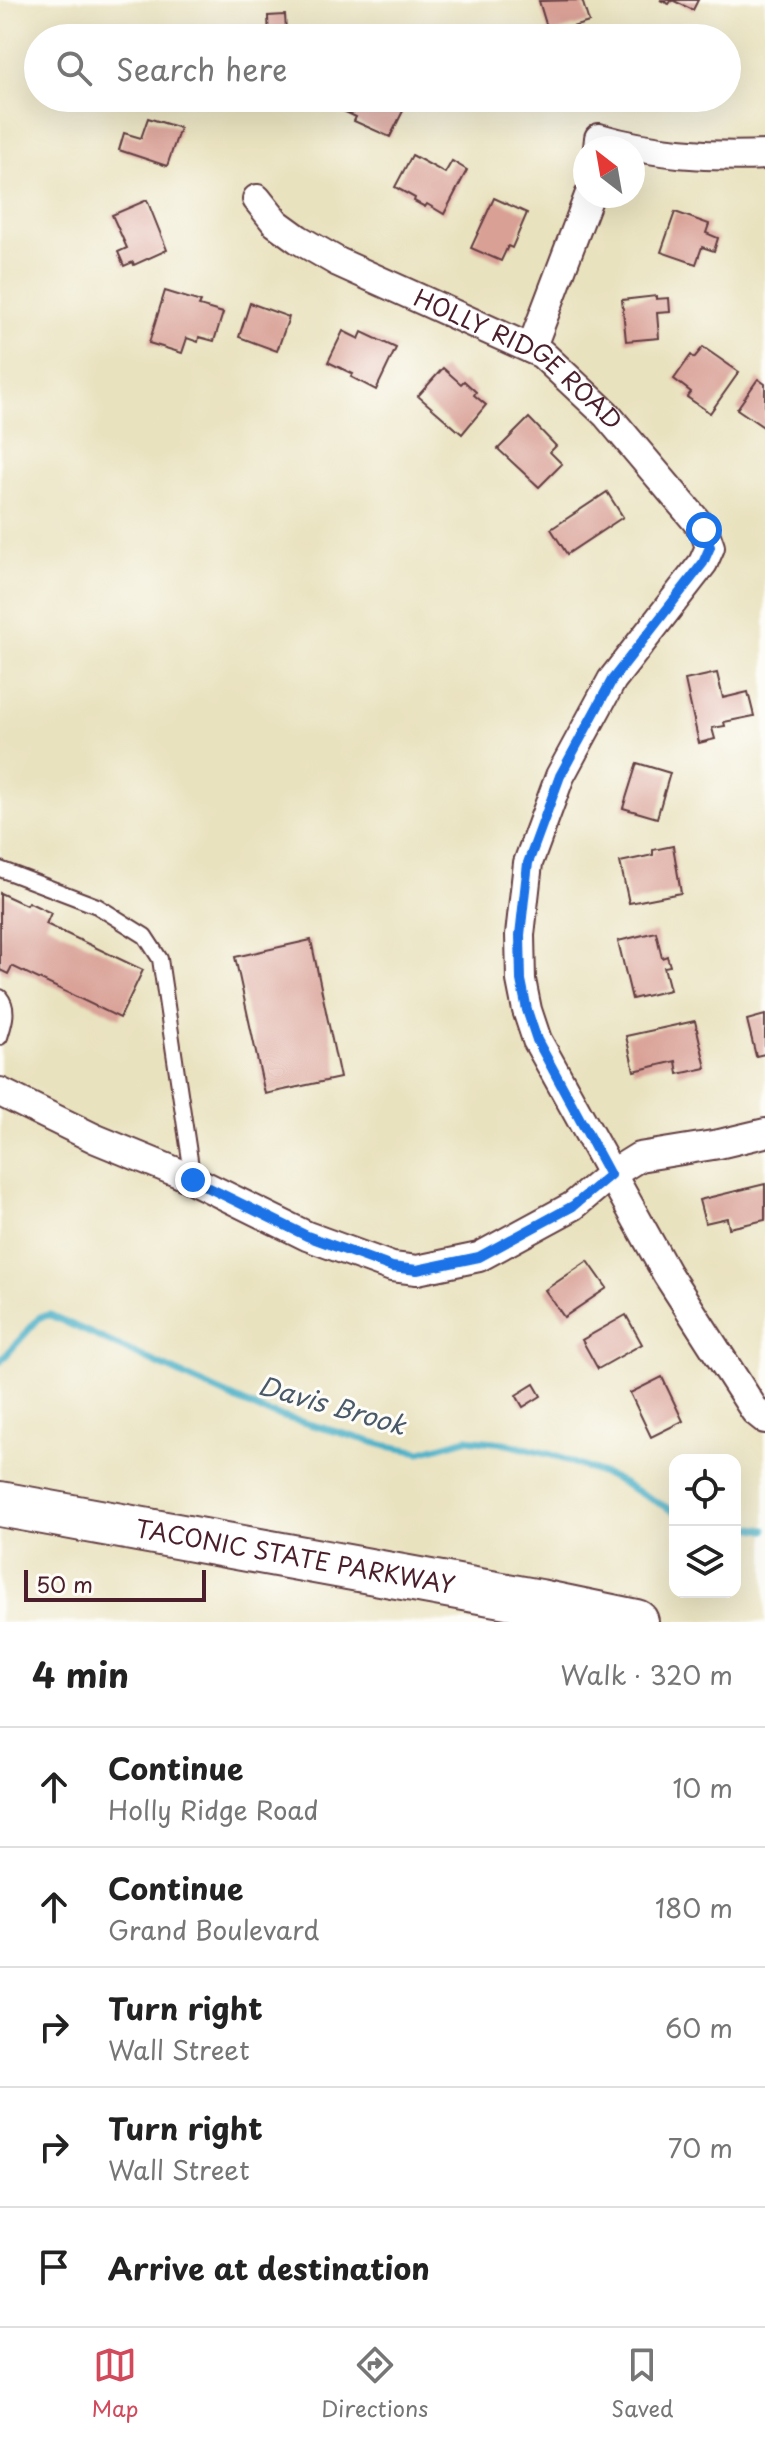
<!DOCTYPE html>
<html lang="en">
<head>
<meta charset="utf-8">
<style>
	body { margin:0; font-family:"Playpen Sans",sans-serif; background:#f6f6f6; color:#222 }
	.controls { position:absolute; right:24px; bottom:24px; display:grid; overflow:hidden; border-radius:16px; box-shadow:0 8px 32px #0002 }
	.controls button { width:72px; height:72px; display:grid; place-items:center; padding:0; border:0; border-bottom:2px solid #e0e0e0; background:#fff; color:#222; font:40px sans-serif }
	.compass { position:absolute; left:573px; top:136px; width:72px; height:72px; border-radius:50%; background:#fff; box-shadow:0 8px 32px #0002; rotate:329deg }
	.scale { position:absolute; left:24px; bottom:20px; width:182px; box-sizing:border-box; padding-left:8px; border:4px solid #4a1f2b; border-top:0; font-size:22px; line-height:28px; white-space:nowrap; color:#4a1f2b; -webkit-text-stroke:6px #fdfcf7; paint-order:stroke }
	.stop { position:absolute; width:24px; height:24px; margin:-18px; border:6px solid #1a73e8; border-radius:50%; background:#fff }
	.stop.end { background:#1a73e8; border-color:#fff; box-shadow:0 2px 8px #0008 }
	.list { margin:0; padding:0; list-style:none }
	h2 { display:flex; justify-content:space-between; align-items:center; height:104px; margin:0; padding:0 32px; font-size:34px }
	h2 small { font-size:26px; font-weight:400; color:#767676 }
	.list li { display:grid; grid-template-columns:52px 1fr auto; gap:24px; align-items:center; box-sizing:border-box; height:120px; padding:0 32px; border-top:2px solid #e0e0e0 }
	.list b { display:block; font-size:30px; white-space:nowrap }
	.list p { margin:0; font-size:26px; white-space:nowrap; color:#767676 }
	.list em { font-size:26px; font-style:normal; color:#767676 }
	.icon { flex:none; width:44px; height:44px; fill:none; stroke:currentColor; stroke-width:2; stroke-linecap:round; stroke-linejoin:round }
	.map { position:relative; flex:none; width:765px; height:1622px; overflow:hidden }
	.search { position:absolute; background:#fff; box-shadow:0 8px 32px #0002; left:24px; right:24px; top:24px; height:88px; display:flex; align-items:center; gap:20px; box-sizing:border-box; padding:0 28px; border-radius:44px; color:#767676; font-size:30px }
	.sheet { height:704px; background:#fff }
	nav { display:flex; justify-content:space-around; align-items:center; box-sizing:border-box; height:112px; border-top:2px solid #e0e0e0; background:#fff; font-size:22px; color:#767676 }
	nav a { display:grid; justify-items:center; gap:4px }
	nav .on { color:#d1495b }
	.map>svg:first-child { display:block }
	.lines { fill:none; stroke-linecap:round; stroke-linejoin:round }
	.stream { stroke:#47afc6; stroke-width:7 }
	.building { fill:#d9a096 }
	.lane-casing { stroke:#623c41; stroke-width:18 }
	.street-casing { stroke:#623c41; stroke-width:32 }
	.highway-casing { stroke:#623c41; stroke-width:48 }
	.lane { stroke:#fff; stroke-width:14 }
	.street { stroke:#fff; stroke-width:28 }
	.highway { stroke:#fff; stroke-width:44 }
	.route { stroke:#1a73e8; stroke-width:10 }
	.labels { text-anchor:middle; stroke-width:6; stroke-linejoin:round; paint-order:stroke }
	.street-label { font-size:24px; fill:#4a1f2b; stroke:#fdfcf7 }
	.water-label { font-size:26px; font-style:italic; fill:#495969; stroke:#fdfcf7 }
</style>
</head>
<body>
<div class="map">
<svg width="765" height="1622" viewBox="0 0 765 1622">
	<rect width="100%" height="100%" fill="#fdfcf7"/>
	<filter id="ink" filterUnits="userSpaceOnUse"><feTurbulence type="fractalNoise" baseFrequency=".0125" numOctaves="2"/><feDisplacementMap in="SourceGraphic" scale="16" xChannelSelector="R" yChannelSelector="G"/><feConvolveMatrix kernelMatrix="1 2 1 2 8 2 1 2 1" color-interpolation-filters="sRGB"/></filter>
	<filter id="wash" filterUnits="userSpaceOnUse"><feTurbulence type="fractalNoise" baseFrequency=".006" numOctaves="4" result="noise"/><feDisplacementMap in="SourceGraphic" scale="32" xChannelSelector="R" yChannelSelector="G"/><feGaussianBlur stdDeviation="1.8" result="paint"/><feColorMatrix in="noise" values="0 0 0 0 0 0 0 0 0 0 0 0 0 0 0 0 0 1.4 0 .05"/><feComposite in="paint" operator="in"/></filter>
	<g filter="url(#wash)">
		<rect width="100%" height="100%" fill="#e9e2bf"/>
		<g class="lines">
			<g class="stream">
				<polyline points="0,1362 40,1317 50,1315 262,1411 387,1446 421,1452 466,1439 504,1443 552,1455 611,1477 675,1512"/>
				<polyline points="735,1525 765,1530"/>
			</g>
		</g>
		<g id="blocks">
			<g class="building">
				<polygon points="582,0 589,22 549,34 539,1"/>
				<polygon points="660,0 698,0 693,10 672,0 669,4"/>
				<polygon points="285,15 286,31 309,30 310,38 269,38 268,16"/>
				<polygon points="495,27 501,38 465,38 480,28 484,34"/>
				<polygon points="347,98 398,98 407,103 390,137 354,121 356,117 341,110"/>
				<polygon points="148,118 180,128 167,166 119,150 124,133 141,138"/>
				<polygon points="412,155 445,173 452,161 467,170 444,214 427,204 425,207 414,201 415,198 395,187"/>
				<polygon points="494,198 527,213 512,248 508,246 501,261 471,248"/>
				<polygon points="147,200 167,250 134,265 133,262 124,266 118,252 127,248 112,215"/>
				<polygon points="675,212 709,224 706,233 718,238 714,251 702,247 696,264 661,252"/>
				<polygon points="165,291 201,302 199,306 223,313 214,341 199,337 198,342 187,338 182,353 149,343"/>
				<polygon points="656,296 656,299 669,298 670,312 657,313 659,338 626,341 622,300"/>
				<polygon points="250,303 289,317 277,351 239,337"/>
				<polygon points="343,331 359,339 362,332 396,348 376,390 351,377 353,374 328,362"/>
				<polygon points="703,347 739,372 710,413 687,397 691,392 674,379 691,355 694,358"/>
				<polygon points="443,368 461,384 464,381 476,392 474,395 486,405 462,434 418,396"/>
				<polygon points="758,379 765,384 765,428 737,409"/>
				<polygon points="529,418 556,446 550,452 562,464 539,487 498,449"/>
				<polygon points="607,492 623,517 567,554 551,529"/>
				<polygon points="717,673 723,698 748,692 754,716 724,722 725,726 712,728 715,739 699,743 685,680"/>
				<polygon points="637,763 670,773 657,818 623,808"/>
				<polygon points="673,846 681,893 629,903 620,862 653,855 653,850"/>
				<polygon points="0,893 26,905 28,902 51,913 46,924 143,970 120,1018 12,966 8,974 0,970"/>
				<polygon points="656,932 662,958 667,956 670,966 664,967 670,990 632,999 618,941"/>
				<polygon points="311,940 340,1078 265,1094 235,957"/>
				<polygon points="765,1015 765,1054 756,1056 747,1020"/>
				<polygon points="695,1021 706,1068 678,1074 676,1061 634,1071 626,1036"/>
				<polygon points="765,1184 765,1220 729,1228 727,1218 705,1223 699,1200"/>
				<polygon points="588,1261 607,1288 564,1317 545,1290"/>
				<polygon points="626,1315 642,1344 598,1369 582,1340"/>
				<polygon points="662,1377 683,1421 651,1437 630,1393"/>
				<polygon points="534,1384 541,1396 523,1407 516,1395"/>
			</g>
		</g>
	</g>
	<g filter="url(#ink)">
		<use href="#blocks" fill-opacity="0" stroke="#623c41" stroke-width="2"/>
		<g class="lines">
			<defs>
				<g id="lane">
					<polyline points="0,869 97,906 145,936 160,959 193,1180"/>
					<path d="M0,997c10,12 4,27 0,40"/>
				</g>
				<g id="street">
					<path d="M598,148l1,-10c51,15 113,20 166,17"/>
					<path id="s1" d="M257,199l19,24 22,16 40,23 204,92 64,60 98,116 6,17 -7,16 -91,117 -52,96 -32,87 -8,72 1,45 6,30 10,30 130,234 88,137 10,8"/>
					<polyline points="531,349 589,196"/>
					<polyline points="0,1092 96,1139 179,1173 307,1236 392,1267 417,1270 479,1257 573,1206 610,1175 639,1157 719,1144 765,1133"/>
				</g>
				<g id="highway">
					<path id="s2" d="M0,1504l540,98 96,20"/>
				</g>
			</defs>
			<use href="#lane" class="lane-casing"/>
			<use href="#street" class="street-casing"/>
			<use href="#highway" class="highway-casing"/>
			<use href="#lane" class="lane"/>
			<use href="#street" class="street"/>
			<use href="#highway" class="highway"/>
		</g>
	</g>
	<g class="lines" filter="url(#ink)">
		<polyline class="route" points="193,1180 307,1236 392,1267 417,1270 479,1257 573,1206 610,1175 537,1040 527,1010 521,980 520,935 528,863 560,776 612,680 703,563 710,547 704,530"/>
	</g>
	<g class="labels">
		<g class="street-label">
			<text dy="8" stroke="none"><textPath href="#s1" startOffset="310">HOLLY RIDGE ROAD</textPath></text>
			<text dy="8" stroke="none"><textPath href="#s2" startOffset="300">TACONIC STATE PARKWAY</textPath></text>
		</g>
		<g class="water-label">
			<text transform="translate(332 1406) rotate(16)" y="9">Davis Brook</text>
		</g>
	</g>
</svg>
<div class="controls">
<button><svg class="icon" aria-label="locate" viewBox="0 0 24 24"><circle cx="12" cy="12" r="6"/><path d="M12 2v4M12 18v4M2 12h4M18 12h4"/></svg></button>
<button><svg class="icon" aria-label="layers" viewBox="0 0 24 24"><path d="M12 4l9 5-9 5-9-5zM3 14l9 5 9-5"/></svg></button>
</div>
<svg class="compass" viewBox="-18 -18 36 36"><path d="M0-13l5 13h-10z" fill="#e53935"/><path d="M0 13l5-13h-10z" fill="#767676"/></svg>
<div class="scale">50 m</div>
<div class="stop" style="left:704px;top:530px"></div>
<div class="stop end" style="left:193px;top:1180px"></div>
<div class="search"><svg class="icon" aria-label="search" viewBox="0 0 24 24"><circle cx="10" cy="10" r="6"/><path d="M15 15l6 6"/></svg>Search here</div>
</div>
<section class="sheet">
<h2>4 min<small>Walk · 320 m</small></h2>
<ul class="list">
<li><svg class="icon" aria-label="ahead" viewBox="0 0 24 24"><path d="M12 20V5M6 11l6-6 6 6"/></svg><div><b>Continue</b><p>Holly Ridge Road</p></div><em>10 m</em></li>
<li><svg class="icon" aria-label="ahead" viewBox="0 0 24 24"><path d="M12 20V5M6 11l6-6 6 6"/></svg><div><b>Continue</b><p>Grand Boulevard</p></div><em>180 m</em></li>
<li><svg class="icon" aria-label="right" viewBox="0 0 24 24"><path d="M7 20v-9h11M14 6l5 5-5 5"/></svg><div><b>Turn right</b><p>Wall Street</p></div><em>60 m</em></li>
<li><svg class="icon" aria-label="right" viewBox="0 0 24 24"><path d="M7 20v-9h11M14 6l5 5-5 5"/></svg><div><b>Turn right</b><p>Wall Street</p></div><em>70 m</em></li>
<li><svg class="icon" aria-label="arrive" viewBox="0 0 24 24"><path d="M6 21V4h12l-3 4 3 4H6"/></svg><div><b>Arrive at destination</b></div></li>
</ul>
</section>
<nav>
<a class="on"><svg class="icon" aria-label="map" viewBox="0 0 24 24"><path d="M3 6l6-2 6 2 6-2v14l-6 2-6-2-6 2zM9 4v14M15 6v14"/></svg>Map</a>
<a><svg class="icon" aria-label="directions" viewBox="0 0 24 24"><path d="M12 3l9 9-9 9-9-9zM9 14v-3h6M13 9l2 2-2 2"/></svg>Directions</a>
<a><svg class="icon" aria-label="saved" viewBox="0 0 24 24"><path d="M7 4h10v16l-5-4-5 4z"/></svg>Saved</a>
</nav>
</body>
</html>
